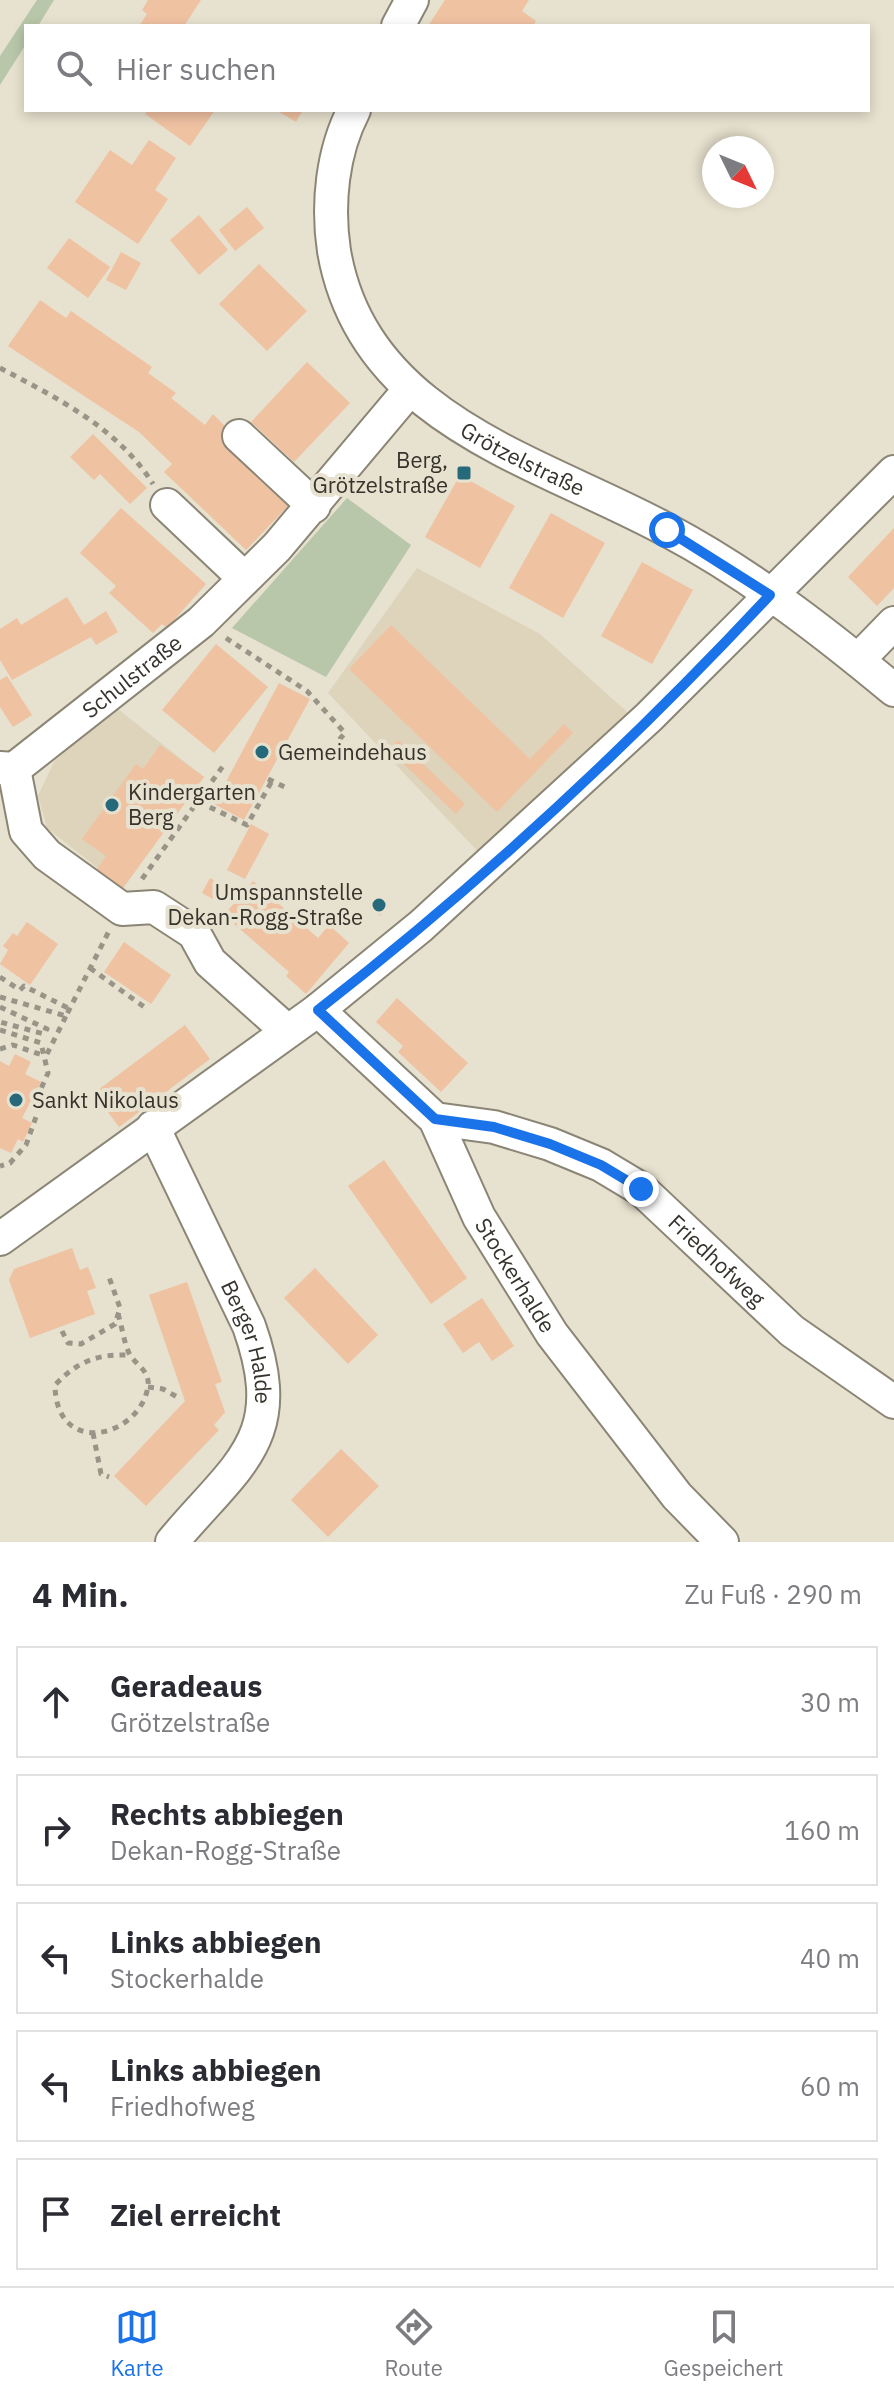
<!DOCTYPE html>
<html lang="de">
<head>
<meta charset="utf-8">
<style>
	body { margin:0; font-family:"IBM Plex Sans",sans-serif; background:#f7f7f7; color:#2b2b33 }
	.compass { position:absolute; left:702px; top:136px; width:72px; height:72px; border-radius:50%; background:#fff; box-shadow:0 4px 12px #0003; rotate:133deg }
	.stop { position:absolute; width:24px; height:24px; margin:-18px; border:6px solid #1a73e8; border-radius:50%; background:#fff }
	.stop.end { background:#1a73e8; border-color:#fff; box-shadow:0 2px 8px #0008 }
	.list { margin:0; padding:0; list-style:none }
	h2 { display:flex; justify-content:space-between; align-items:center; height:104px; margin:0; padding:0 32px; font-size:34px }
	h2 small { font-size:26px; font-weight:400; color:#7c7c81 }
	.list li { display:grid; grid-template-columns:52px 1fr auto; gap:24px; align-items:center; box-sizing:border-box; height:112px; margin:0 16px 16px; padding:0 16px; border:2px solid #e1e1e2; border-radius:0px }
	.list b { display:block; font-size:30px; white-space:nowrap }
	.list p { margin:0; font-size:26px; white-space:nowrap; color:#7c7c81 }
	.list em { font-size:26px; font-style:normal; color:#7c7c81 }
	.icon { flex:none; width:44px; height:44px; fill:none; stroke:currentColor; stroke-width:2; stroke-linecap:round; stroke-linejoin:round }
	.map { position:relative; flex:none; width:894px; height:1542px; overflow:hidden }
	.search { position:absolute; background:#fff; box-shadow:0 4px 12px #0003; left:24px; right:24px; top:24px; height:88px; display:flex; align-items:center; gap:20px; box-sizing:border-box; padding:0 28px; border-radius:0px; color:#7c7c81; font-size:30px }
	.sheet { height:744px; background:#fff }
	nav { display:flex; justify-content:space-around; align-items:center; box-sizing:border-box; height:112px; border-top:2px solid #e1e1e2; background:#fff; font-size:22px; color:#7c7c81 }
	nav a { display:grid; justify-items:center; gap:4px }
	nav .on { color:#1a73e8 }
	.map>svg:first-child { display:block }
	.built { fill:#ddd4bb }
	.green { fill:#b8c6a9 }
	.building { fill:#efc2a2 }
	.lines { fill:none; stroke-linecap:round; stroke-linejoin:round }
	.minor-casing { stroke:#8b8575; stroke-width:36 }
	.path { stroke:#989487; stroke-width:5; stroke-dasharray:6 6; stroke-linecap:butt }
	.minor { stroke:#fff; stroke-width:32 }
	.route { stroke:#1a73e8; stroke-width:10 }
	.poi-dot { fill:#25697a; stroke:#e7e1cf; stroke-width:3 }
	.labels { text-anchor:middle; stroke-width:8; stroke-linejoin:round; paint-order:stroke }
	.street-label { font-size:22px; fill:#35332c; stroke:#e7e1cf }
	.poi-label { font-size:22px; fill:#35332c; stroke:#e7e1cf; text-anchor:start }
</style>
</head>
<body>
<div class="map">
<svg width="894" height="1542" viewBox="0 0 894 1542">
	<rect width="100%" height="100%" fill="#e7e1cf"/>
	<g class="built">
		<polygon points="417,568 540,634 635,719 485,859 328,693"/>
		<polygon points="114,706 204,777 123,888 47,828 38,796 54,762"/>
	</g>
	<g class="green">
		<polygon points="37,0 54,0 38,26 26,26 26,44 0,85 0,56"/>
		<polygon points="347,498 411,545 326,677 232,628"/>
	</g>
	<g class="building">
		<polygon points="148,0 201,0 184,26 139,26 147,14 142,10"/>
		<polygon points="445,0 529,0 522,11 536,21 533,26 428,26"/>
		<polygon points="148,110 215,110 190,146 145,114"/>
		<polygon points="276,110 303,110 296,122"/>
		<polygon points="149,140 176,158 155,190 168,199 138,244 75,202 110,150 132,165"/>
		<polygon points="247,207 264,228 235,251 219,230"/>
		<polygon points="199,215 228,250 199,275 170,240"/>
		<polygon points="69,238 110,267 88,298 47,268"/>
		<polygon points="121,252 141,263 126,290 106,280"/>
		<polygon points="259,264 307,311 267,351 219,304"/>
		<polygon points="40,300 66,318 71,311 152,367 148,373 176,393 171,398 205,425 213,414 283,485 290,504 246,550 164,472 172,464 139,432 8,346"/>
		<polygon points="307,362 350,403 294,462 251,422"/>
		<polygon points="93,434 147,488 130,504 100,474 94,480 70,457"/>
		<polygon points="460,475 515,506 480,568 425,537"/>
		<polygon points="121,508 206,584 167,628 162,624 153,633 109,593 116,586 80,553"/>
		<polygon points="551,513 605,543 563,618 509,588"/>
		<polygon points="894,528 894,588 877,606 848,577"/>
		<polygon points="642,562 693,590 652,664 601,636"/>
		<polygon points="67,597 84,625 106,611 118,632 96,645 91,637 12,680 0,660 0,629 17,618 21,625"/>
		<polygon points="391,625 530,759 564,724 573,733 497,812 349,669"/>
		<polygon points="216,644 268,687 214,753 162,710"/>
		<polygon points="7,676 32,715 13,727 0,707 0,680"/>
		<polygon points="279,683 310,699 244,820 214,804"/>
		<polygon points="398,740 465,804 456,814 389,750"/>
		<polygon points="160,745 204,777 123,888 97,869 106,856 82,839 136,764 143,769"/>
		<polygon points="251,824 269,834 245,879 227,870"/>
		<polygon points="210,878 221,884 213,899 202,893"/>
		<polygon points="253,881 318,938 329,925 349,943 306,994 286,976 289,972 224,915"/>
		<polygon points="379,901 387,909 380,916 373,909"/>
		<polygon points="27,922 58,944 30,985 0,964 8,950 3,946 13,933 17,936"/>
		<polygon points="124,942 171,975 151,1004 104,972"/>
		<polygon points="397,998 468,1063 441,1092 398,1052 403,1046 376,1022"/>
		<polygon points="185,1025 210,1059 119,1127 94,1093"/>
		<polygon points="15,1054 31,1062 25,1074 41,1082 22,1118 32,1123 23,1142 18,1139 11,1153 0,1148 0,1061 9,1066"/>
		<polygon points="384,1160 467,1278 431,1304 348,1186"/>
		<polygon points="72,1248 80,1270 88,1267 96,1288 87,1291 95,1314 30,1338 9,1280 14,1269"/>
		<polygon points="315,1268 378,1335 348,1364 284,1298"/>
		<polygon points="187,1282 222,1382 215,1384 225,1412 214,1425 219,1430 146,1506 114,1476 185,1401 149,1295"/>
		<polygon points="482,1298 514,1346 492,1361 479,1342 463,1353 443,1324"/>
		<polygon points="341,1449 379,1486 328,1537 291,1500"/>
	</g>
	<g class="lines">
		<defs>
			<g id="minor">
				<polyline points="398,26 412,0"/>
				<path id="s1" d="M354,110c-22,42 -27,95 -20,141 29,169 204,209 333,279 81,43 156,101 227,160"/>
				<polyline points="239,436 314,506"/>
				<polyline points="167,505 244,578"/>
				<polyline points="858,660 894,623"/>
				<path id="s2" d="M0,768l14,1 187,-147 76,-75 133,-158"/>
				<polyline points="14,769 26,831 47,855 122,909 154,907 194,933 210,962 286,1030"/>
				<path id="s3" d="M318,1010l117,109 44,98 73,117 125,162 45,46"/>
				<path id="s4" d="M435,1119l59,8 56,17 51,21 40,24 151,142 102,71"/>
				<path id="s5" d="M153,1127l96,199c40,113 -10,136 -77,216"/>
				<polyline points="0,1239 318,1010 421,926 649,717 894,472"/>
			</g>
		</defs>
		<use href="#minor" class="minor-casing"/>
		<g class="path">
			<path d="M0,368c57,30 118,60 153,116"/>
			<polyline points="226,638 307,691 345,733 339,740"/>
			<polyline points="268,779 289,789"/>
			<polyline points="199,802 247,825 272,781"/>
			<polyline points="142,879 223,766"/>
			<polyline points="90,968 147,1009"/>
			<polyline points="0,977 20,990 24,986 68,1008"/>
			<polyline points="0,997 66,1016 109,931"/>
			<polyline points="0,1007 47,1029 44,1034 0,1022"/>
			<polyline points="0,1030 41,1043 48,1073 40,1091 37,1114 26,1145 10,1163 0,1166"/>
			<polyline points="0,1049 13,1045 45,1056"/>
			<polyline points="47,1054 66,1016"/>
			<path d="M118,1314c4,12 6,30 12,41 7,11 20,16 18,31 -7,51 -92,73 -93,-1 23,-24 42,-31 75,-30"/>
			<polyline points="62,1331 68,1343 81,1344 115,1324 120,1308 109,1277"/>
			<polyline points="148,1387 163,1389 179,1398"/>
			<polyline points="93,1433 101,1474 109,1477"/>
		</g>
		<use href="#minor" class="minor"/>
	</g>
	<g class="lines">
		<path class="route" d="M641,1189l-40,-24 -51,-21 -56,-17 -59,-8 -117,-109c161,-125 313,-266 452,-415l-103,-65"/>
	</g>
	<g class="poi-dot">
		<rect x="456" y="465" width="16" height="16" rx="4"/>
		<circle cx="262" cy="752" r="8"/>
		<circle cx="112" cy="805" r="8"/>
		<circle cx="379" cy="905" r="8"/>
		<circle cx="16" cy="1100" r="8"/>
	</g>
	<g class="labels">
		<g class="street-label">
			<text dy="8" stroke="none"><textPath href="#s1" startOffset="438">Grötzelstraße</textPath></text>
			<text dy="8" stroke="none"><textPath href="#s2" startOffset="164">Schulstraße</textPath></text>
			<text dy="8" stroke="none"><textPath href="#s4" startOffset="324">Friedhofweg</textPath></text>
			<text dy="8" stroke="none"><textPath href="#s3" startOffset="336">Stockerhalde</textPath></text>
			<text dy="8" stroke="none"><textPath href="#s5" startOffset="236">Berger Halde</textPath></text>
		</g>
		<g class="poi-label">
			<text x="448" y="468" text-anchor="end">Berg,<tspan x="448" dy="25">Grötzelstraße</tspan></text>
			<text x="278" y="760">Gemeindehaus</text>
			<text x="128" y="800">Kindergarten<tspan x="128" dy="25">Berg</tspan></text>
			<text x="363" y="900" text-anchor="end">Umspannstelle<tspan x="363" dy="25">Dekan-Rogg-Straße</tspan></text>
			<text x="32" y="1108">Sankt Nikolaus</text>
		</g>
	</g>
</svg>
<svg class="compass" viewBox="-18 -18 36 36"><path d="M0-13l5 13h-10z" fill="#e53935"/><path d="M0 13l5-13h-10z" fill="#7c7c81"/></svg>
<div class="stop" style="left:667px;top:530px"></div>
<div class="stop end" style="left:641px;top:1189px"></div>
<div class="search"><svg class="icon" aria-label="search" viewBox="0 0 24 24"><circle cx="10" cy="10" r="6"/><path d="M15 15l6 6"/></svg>Hier suchen</div>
</div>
<section class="sheet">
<h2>4 Min.<small>Zu Fuß · 290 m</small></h2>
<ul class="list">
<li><svg class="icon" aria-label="ahead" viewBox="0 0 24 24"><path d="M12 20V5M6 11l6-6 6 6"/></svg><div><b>Geradeaus</b><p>Grötzelstraße</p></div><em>30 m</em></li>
<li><svg class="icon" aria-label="right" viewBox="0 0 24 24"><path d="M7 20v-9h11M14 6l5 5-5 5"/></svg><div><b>Rechts abbiegen</b><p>Dekan-Rogg-Straße</p></div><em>160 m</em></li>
<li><svg class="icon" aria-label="left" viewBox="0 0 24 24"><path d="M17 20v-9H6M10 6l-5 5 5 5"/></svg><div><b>Links abbiegen</b><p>Stockerhalde</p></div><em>40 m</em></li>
<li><svg class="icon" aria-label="left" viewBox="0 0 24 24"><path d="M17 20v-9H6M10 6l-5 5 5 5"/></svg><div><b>Links abbiegen</b><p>Friedhofweg</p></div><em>60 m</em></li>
<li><svg class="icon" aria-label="arrive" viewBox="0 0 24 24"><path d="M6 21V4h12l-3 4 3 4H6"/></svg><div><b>Ziel erreicht</b></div></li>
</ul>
</section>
<nav>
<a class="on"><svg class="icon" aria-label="map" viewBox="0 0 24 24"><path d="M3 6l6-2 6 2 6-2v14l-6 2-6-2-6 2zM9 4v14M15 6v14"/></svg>Karte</a>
<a><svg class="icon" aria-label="directions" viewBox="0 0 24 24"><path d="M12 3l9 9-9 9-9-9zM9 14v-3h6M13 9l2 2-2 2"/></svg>Route</a>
<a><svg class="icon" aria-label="saved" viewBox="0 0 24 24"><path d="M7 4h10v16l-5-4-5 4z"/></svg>Gespeichert</a>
</nav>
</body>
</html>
